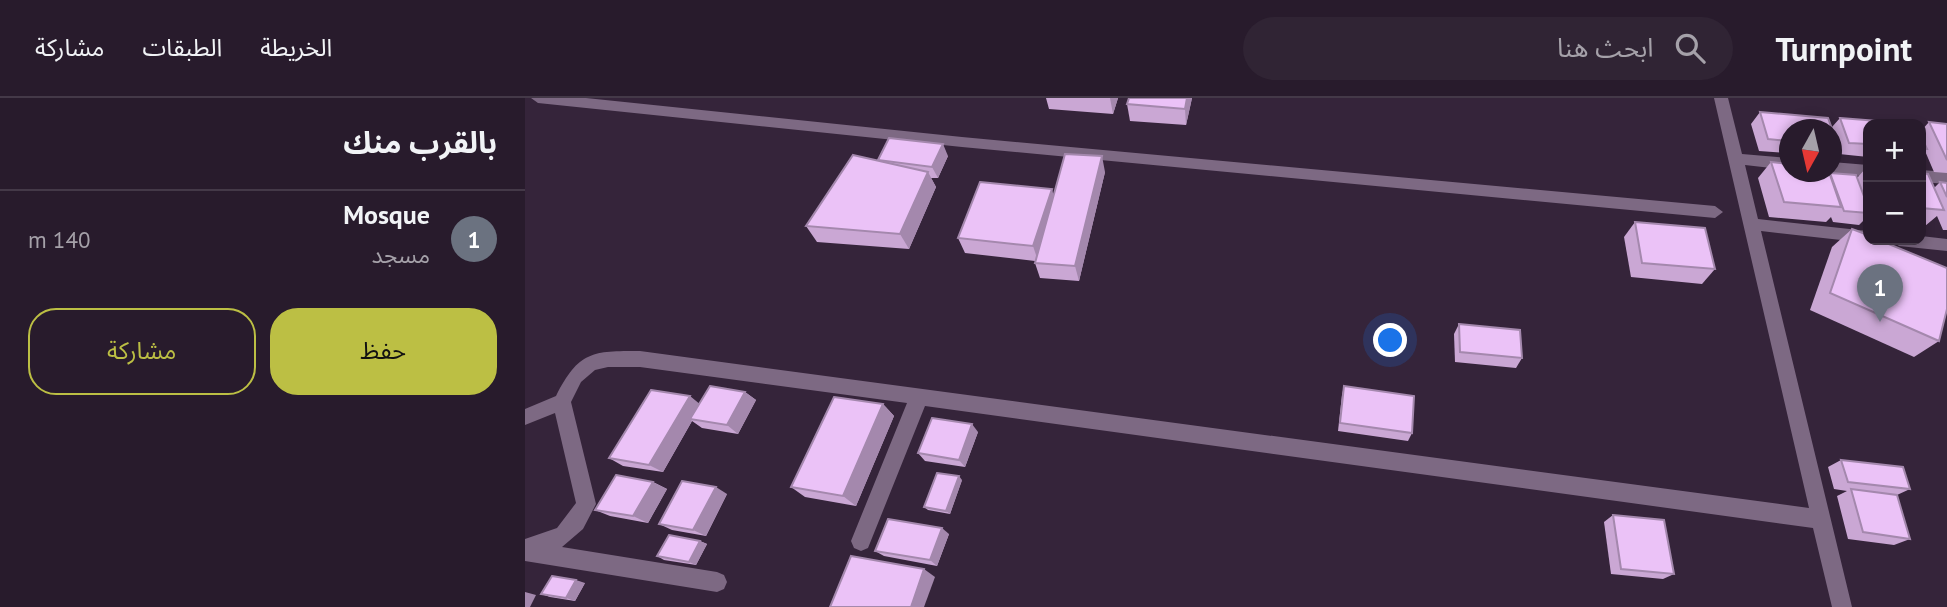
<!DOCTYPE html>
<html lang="ar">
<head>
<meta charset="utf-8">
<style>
	body { margin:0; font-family:"PT Sans","Noto Sans Arabic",sans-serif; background:#302434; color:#f1f3f6; direction:rtl }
	.controls { position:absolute; right:21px; top:21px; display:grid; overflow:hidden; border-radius:14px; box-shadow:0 4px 10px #0003 }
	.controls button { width:63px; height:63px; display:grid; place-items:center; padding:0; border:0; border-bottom:2px solid #443948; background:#281b2c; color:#f1f3f6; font:35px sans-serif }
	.compass { position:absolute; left:1254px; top:21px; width:63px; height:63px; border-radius:50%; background:#281b2c; box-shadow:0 4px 10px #0003; rotate:188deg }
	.you { position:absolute; left:866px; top:243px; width:24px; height:24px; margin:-18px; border:5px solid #fff; border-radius:50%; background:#1a73e8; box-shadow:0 0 0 10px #1a73e833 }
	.badge { display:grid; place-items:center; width:46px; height:46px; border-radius:50%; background:#bcbf44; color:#fff; font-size:23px; font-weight:700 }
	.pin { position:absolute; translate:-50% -58px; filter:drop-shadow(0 2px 4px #0008) }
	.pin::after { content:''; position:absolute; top:37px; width:24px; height:21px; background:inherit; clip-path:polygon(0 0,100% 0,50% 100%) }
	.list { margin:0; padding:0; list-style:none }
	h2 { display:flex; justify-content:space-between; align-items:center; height:91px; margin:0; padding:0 28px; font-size:30px }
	h2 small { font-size:23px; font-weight:400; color:#a5a1a9 }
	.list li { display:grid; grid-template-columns:46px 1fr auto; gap:21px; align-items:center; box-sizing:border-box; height:98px; padding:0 28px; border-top:2px solid #443948 }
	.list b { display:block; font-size:26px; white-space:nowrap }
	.list p { margin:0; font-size:23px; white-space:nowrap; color:#a5a1a9 }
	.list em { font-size:23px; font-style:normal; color:#a5a1a9 }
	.actions { display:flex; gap:14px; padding:21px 28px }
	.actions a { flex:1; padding:16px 0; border:2px solid #bcbf44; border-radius:28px; text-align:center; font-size:24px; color:#bcbf44 }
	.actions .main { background:#bcbf44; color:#111 }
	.icon { flex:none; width:38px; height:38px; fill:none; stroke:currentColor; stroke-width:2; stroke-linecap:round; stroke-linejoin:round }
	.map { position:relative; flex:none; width:1422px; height:509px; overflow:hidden; direction:ltr }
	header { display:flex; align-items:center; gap:42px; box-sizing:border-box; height:98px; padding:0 35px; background:#281b2c; border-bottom:2px solid #443948 }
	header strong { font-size:33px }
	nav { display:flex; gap:38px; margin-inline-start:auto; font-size:24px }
	.search { width:490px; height:63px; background:#302434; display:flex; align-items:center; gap:18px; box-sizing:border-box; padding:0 24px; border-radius:38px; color:#a5a1a9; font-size:26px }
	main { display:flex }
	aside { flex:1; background:#281b2c }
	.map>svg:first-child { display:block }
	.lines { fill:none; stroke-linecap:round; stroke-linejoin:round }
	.minor { fill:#7d6983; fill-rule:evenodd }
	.wall { fill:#caa7d4 }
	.shaded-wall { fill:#a488ad }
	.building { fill:#ebc2f7; stroke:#a488ad; stroke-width:2 }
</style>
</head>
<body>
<header>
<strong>Turnpoint</strong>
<div class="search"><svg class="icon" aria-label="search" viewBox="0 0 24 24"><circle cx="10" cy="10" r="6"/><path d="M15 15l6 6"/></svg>ابحث هنا</div>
<nav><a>الخريطة</a><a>الطبقات</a><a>مشاركة</a></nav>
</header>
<main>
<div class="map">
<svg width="1422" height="509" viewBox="0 0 1422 509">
	<rect width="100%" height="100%" fill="#35243a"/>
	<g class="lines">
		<g class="minor">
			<polygon points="6,0 61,0 437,39 1190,108 1198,114 1190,120 437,49 13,5"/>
			<path d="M1189,0h14l14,56 48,4v12l-45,-5 13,54 110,12v9h7l-7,3 -107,-12 91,376h-20l-19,-79 -888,-122 -57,142 -7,3 -7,-3 -3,-7 56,-138 -267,-36h-32l-13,3 -14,12 -10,20 25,102 -13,25 -21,18 155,25 7,3 3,7 -3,7 -7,3 -192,-31v-22l32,-11 19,-25 -21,-90 -30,12v-16l31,-13c23,-45 36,-45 84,-45l1169,157z"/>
			<polygon points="1307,64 1343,67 1343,79 1302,74 1307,74"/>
			<polygon points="1396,72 1422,74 1422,86 1396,84"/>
			<polygon points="1396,138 1422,141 1422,153 1374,148 1366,142 1396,142"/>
		</g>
	</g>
	<g class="wall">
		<polygon points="521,0 593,0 588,16 524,11"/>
		<polygon points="667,0 661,27 605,23 602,6"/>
		<polygon points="1235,14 1307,29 1315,20 1343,26 1343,59 1314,56 1311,50 1306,55 1306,32 1264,32 1264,55 1234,53 1226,26"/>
		<polygon points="1404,24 1422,26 1422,75 1409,74 1400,53 1396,57 1396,33"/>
		<polygon points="423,58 413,80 406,80 411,89 384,151 292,144 281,128 353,62"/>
		<polygon points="1246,64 1305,76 1332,80 1341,70 1343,70 1343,122 1339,122 1334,127 1308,124 1306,119 1301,124 1244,119 1233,80"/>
		<polygon points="580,74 554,183 515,180 510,165 510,163 440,155 433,140"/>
		<polygon points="1396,75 1409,90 1415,84 1422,85 1422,132 1418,132 1412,118 1400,128 1396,127"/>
		<polygon points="1110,124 1190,171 1177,186 1106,179 1099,139"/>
		<polygon points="1327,131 1414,243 1389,259 1285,212 1307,149"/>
		<polygon points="934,226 997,260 991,270 930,264 929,236"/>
		<polygon points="819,288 887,335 883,343 813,333 817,297"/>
		<polygon points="220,294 231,302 213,336 177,330 167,323 138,374 98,368 84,360 175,305"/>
		<polygon points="358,306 369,318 331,408 280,399 266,389"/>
		<polygon points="453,334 440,369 400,363 393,355"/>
		<polygon points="1316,362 1385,391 1372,397 1385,441 1369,447 1323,441 1312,398 1322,393 1309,391 1303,369"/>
		<polygon points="437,382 425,416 403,412 399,409"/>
		<polygon points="128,384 142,391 123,425 85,418 70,412"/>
		<polygon points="202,396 181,438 147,432 134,426"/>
		<polygon points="1088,417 1149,476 1138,481 1086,476 1079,424"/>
		<polygon points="424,436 412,468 359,458 350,453"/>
		<polygon points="175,443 182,446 171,467 139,462 132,458"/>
		<polygon points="60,485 50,503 25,499 16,496"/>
	</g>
	<g class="shaded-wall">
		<polygon points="585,0 593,0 588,16"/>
		<polygon points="662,0 667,0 661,27 660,11"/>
		<polygon points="418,46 423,58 413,80 407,69"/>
		<polygon points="577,58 580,74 554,183 550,168"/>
		<polygon points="403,74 411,89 384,151 375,136"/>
		<polygon points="527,91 531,107 513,163 508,148"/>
		<polygon points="220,294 231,302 213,336 202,327"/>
		<polygon points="165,298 176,307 165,321 167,323 138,374 124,367"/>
		<polygon points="358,306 369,318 331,408 318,398"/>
		<polygon points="447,326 453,334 440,369 434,362"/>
		<polygon points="434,378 437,382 425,416 421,413"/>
		<polygon points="128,384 142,391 123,425 108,418"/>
		<polygon points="191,389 202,396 181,438 168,432"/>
		<polygon points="417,430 424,436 412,468 405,462"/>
		<polygon points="175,443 182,446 171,467 164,464"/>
		<polygon points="399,471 410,479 399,509 386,509"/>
		<polygon points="51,482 60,485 50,503 41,500"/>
		<polygon points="0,494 11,497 5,509 0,509"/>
	</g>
	<g class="building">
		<polygon points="604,0 662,0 660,11 602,6"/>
		<polygon points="1235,14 1303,20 1313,47 1306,47 1306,32 1264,32 1264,43 1243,41"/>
		<polygon points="1315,20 1391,26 1343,26 1343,46 1324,45"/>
		<polygon points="1404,24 1422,26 1422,62"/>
		<polygon points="1396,38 1402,51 1396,51"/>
		<polygon points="364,40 418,46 407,69 353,62"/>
		<polygon points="540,56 577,58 550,168 510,165"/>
		<polygon points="328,57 403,74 375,136 281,128"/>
		<polygon points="1246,64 1264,66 1264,74 1304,74 1316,109 1259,104"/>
		<polygon points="1305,75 1331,77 1343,109 1343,115 1319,113"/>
		<polygon points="1396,75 1403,76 1419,112 1396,110"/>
		<polygon points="455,84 527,91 508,148 433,140"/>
		<polygon points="1415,84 1422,85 1422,99"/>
		<polygon points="1110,124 1180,130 1190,171 1117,165"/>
		<polygon points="1327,131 1343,137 1343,142 1354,142 1422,170 1422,211 1414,243 1305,195"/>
		<polygon points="934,226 995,232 997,260 935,254"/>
		<polygon points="185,288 220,294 202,327 165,321"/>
		<polygon points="819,288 889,298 887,335 815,325"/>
		<polygon points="126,292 165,298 124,367 84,360"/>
		<polygon points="309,299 358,306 318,398 266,389"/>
		<polygon points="407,320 447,326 434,362 393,355"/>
		<polygon points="1316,362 1378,369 1385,391 1323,384"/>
		<polygon points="412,375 434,378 421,413 399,409"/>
		<polygon points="91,377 128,384 108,418 70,412"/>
		<polygon points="157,383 191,389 168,432 134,426"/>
		<polygon points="1326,391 1372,397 1385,441 1338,434"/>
		<polygon points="1088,417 1139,422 1149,476 1096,471"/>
		<polygon points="363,421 417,430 405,462 350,453"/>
		<polygon points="144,437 175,443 164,464 132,458"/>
		<polygon points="326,458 399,471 386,509 305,509"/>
		<polygon points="27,478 51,482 41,500 16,496"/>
	</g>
</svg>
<div class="controls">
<button>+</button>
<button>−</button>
</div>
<svg class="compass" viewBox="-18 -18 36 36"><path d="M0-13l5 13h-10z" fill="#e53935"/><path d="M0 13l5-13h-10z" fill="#a5a1a9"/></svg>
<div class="you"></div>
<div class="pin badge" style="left:1355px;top:224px;background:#6b7280">1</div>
</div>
<aside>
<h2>بالقرب منك<small></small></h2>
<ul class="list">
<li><span class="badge" style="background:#6b7280">1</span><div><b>Mosque</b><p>مسجد</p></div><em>140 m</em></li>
</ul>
<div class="actions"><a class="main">حفظ</a><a>مشاركة</a></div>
</aside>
</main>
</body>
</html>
